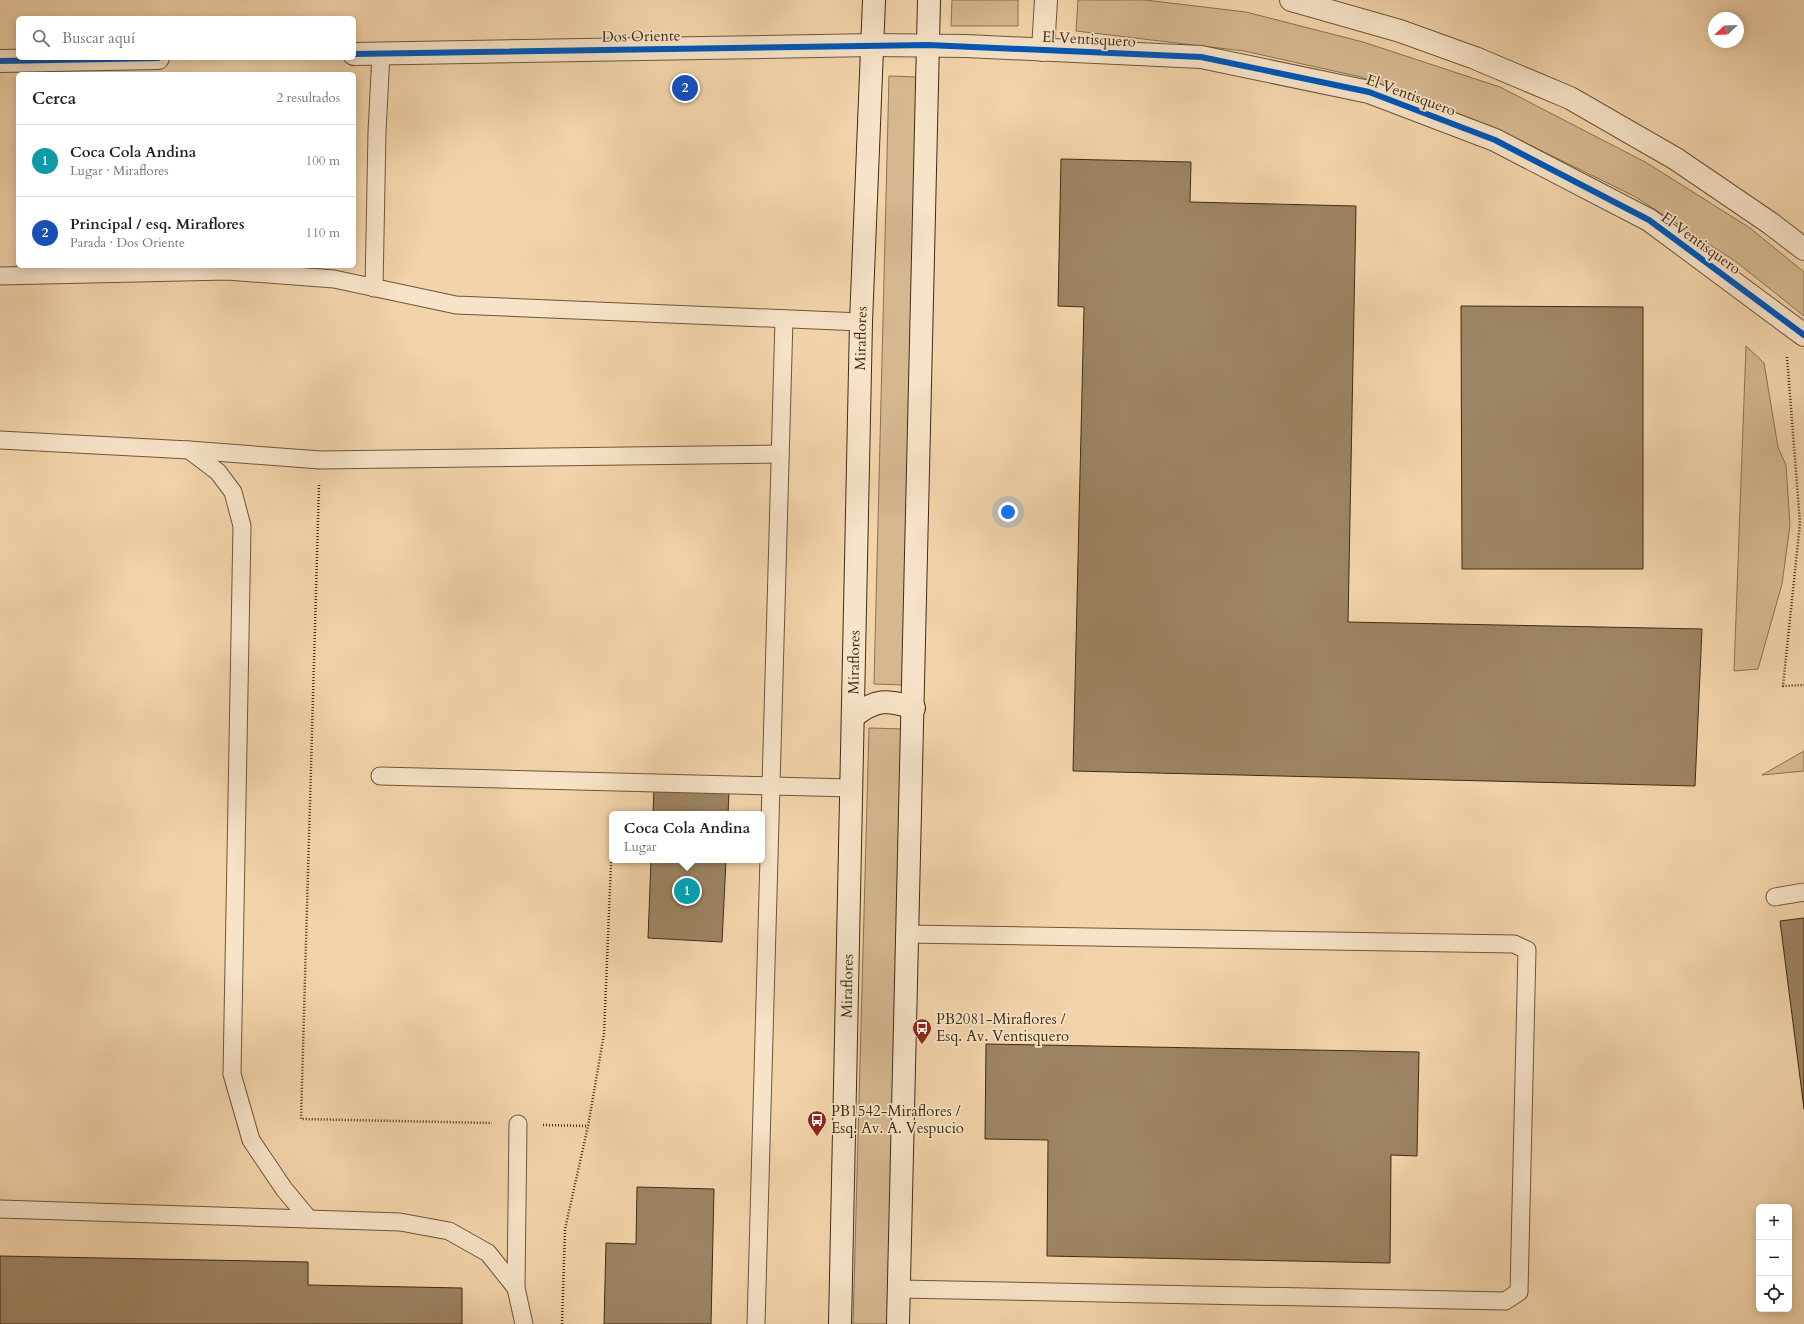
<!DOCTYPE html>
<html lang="es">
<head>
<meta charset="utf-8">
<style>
	body { margin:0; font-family:Cardo,serif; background:#f6f6f6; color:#222 }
	.controls { position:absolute; right:12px; bottom:12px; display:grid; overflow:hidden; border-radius:6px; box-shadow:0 2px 10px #0003 }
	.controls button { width:36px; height:36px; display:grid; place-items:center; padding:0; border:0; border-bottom:1px solid #e0e0e0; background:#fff; color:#222; font:20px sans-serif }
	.compass { position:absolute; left:1708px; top:12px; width:36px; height:36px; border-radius:50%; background:#fff; box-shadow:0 2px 10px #0003; rotate:247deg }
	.you { position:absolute; left:1008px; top:512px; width:14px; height:14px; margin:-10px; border:3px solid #fff; border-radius:50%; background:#1a73e8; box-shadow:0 0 0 6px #1a73e833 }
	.badge { display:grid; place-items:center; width:26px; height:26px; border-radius:50%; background:#8f2418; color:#fff; font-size:13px; font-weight:700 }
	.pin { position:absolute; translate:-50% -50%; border:2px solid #fff; box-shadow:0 1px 4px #0006 }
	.popup { position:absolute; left:609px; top:811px; width:156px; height:52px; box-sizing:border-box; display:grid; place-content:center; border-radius:6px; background:#fff; filter:drop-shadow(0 1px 3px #0005); font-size:13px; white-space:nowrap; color:#767676 }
	.popup b { font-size:15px; color:#222 }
	.popup::after { content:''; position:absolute; left:50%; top:100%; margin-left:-8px; border:8px solid transparent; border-top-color:#fff }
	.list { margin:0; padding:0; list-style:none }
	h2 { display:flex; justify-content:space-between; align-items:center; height:52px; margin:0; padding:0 16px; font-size:17px }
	h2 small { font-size:13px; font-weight:400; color:#767676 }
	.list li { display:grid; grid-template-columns:26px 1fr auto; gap:12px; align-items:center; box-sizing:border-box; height:72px; padding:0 16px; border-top:1px solid #e0e0e0 }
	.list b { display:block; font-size:15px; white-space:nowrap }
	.list p { margin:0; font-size:13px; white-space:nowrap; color:#767676 }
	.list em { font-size:13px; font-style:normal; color:#767676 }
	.icon { flex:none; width:22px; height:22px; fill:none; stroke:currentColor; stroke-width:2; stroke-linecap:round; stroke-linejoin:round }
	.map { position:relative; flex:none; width:1804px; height:1324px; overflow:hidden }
	.search { position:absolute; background:#fff; box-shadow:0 2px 10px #0003; left:16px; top:16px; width:340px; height:44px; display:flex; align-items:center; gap:10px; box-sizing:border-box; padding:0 14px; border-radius:6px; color:#767676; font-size:15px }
	.panel { position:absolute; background:#fff; box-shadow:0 2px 10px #0003; left:16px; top:72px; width:340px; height:196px; border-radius:6px }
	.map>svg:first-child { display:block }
	.green { fill:#d5b890; stroke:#8a7252 }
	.building { fill:#9d8462; stroke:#402d14 }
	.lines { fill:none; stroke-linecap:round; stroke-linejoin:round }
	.service-casing { stroke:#6d573a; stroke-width:19 }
	.minor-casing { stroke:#6d573a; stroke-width:24 }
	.tertiary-casing { stroke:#6d573a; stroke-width:24 }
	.secondary-casing { stroke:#402d14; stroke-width:24 }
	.path { stroke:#402d14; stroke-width:2.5; stroke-dasharray:1 2; stroke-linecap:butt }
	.service { stroke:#f7e3c8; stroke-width:17 }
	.minor { stroke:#f7e3c8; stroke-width:22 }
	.tertiary { stroke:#f7e3c8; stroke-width:22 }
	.secondary { stroke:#f7e3c8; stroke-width:22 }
	.cycleway-casing { stroke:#f7e3c8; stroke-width:8 }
	.cycleway { stroke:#0057b8; stroke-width:6 }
	.labels { text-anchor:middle; stroke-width:3.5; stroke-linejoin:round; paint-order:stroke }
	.street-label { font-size:15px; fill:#402d14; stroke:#f7e3c8 }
	.poi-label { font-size:15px; fill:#402d14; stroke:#f7e3c8; text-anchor:start }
</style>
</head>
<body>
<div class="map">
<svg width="1804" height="1324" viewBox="0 0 1804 1324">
	<rect width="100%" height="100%" fill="#f3d4aa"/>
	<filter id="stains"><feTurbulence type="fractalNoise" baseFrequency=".005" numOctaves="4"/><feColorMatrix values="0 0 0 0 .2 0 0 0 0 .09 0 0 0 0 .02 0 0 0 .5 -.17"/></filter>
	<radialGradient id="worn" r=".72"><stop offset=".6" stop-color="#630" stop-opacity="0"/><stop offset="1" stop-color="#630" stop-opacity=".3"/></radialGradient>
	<g class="green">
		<polygon points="952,0 1018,0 1018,26 951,26"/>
		<polygon points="1078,0 1145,0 1246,12 1363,42 1500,87 1647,163 1750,228 1804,272 1804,316 1735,261 1634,196 1491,126 1361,77 1244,51 1076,31"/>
		<polygon points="889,76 918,77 904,685 874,684"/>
		<polygon points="1746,346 1764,363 1778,447 1786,465 1790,525 1782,584 1758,669 1734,671"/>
		<polygon points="869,728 904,729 888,1324 853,1324"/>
		<polygon points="1804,751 1804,771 1762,775"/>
	</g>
	<g class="building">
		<polygon points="1061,159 1191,162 1190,202 1356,206 1348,622 1702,629 1695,786 1073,771 1084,307 1058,306"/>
		<polygon points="1461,306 1643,307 1643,569 1462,569"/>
		<polygon points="654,787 729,791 728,814 653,814"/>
		<polygon points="651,860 726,860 722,942 648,938"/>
		<polygon points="1804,918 1804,1109 1780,921"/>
		<polygon points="986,1044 1419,1052 1417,1156 1391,1155 1390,1263 1047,1256 1048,1140 985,1139"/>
		<polygon points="637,1187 714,1189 711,1324 604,1324 606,1243 636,1244"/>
		<polygon points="0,1256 308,1262 308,1285 462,1288 462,1324 0,1324"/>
	</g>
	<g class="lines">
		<defs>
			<g id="service">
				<polyline points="0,276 227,271 334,279 456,305 861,322"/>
				<polyline points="374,288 377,132 381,54"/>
				<polyline points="0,440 189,450 320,460 780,454"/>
				<polyline points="189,450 218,472 233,492 242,526 232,1074 251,1140 284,1189 309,1219"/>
				<polyline points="380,776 851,788"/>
				<polyline points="1775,897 1804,892"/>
				<polyline points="0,1209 400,1222 449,1231 488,1253 516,1288 524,1324"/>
				<polyline points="516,1288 518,1124"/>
				<polyline points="899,1289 1505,1301 1519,1292 1527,950 1514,944 906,934"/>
				<polyline points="756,1324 784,319"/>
			</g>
			<g id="minor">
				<polyline points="354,54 873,45"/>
				<polyline points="0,61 158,58"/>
			</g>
			<g id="tertiary">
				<polyline points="1291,0 1400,31 1475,58 1570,98 1676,159 1770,223 1804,249"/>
				<polyline points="873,45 966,46 1201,57 1369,92 1495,140 1649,220 1804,335"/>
				<polyline points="1043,50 1046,0"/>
			</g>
			<g id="secondary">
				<path d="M853,717c22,-18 34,-18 61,-9"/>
				<path id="s1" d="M840,1324l21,-1002 13,-322"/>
				<polyline points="898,1324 929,0"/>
			</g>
		</defs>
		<use href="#service" class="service-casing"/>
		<use href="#minor" class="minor-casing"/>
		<use href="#tertiary" class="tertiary-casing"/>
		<use href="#secondary" class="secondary-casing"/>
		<g class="path">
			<polyline points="1787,357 1800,523 1783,686 1804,685"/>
			<polyline points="319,485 301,1119 492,1123"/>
			<polyline points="543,1125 588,1126"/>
			<polyline points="562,1324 565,1229 588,1126 604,1034 612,839"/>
		</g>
		<use href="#service" class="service"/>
		<use href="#minor" class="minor"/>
		<use href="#tertiary" class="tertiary"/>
		<use href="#secondary" class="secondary"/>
		<defs>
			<g id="cycleway">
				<polyline points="354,54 928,45 1201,57 1369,92 1495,140 1649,220 1804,335"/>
				<polyline points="0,61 158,58"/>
			</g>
		</defs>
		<use href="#cycleway" class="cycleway-casing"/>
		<use href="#cycleway" class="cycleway"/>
	</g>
	<defs>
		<symbol id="bus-pin" viewBox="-11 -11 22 30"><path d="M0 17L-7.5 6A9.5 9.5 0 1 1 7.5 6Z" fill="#8f2418" stroke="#f7e3c8"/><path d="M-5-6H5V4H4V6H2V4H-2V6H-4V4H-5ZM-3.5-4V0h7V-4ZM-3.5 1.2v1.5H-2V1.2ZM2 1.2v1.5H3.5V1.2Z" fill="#fff"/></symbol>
	</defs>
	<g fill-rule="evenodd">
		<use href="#bus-pin" x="911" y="1017" width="22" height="30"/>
		<use href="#bus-pin" x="806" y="1109" width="22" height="30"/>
	</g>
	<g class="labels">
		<g class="street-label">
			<text transform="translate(641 36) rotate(-1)" y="5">Dos Oriente</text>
			<text transform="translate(1089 39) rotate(3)" y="5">El Ventisquero</text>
			<text transform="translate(1411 95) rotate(20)" y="5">El Ventisquero</text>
			<text transform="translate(1701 243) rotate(36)" y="5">El Ventisquero</text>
			<text dy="5" stroke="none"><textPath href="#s1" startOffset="986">Miraflores</textPath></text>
			<text dy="5" stroke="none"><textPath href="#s1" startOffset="662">Miraflores</textPath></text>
			<text dy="5" stroke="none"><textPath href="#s1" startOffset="338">Miraflores</textPath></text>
		</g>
		<g class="poi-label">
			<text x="936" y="1024">PB2081-Miraflores /<tspan x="936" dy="17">Esq. Av. Ventisquero</tspan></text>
			<text x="831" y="1116">PB1542-Miraflores /<tspan x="831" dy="17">Esq. Av. A. Vespucio</tspan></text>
		</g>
	</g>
	<rect width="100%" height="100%" filter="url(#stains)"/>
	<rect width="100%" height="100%" fill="url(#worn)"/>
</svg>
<div class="controls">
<button>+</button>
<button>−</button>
<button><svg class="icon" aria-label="locate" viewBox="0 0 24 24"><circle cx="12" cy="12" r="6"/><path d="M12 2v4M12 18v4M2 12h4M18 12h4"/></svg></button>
</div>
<svg class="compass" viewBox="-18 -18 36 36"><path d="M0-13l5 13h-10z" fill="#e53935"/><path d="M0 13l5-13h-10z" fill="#767676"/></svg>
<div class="you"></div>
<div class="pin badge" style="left:687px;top:891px;background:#0f9aa8">1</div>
<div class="popup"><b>Coca Cola Andina</b>Lugar</div>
<div class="pin badge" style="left:685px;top:88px;background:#1a4fb4">2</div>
<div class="search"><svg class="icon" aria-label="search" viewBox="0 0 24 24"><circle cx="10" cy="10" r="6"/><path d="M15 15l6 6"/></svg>Buscar aquí</div>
<section class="panel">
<h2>Cerca<small>2 resultados</small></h2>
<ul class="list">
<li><span class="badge" style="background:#0f9aa8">1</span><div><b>Coca Cola Andina</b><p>Lugar · Miraflores</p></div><em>100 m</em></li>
<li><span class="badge" style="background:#1a4fb4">2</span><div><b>Principal / esq. Miraflores</b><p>Parada · Dos Oriente</p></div><em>110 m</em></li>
</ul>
</section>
</div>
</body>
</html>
